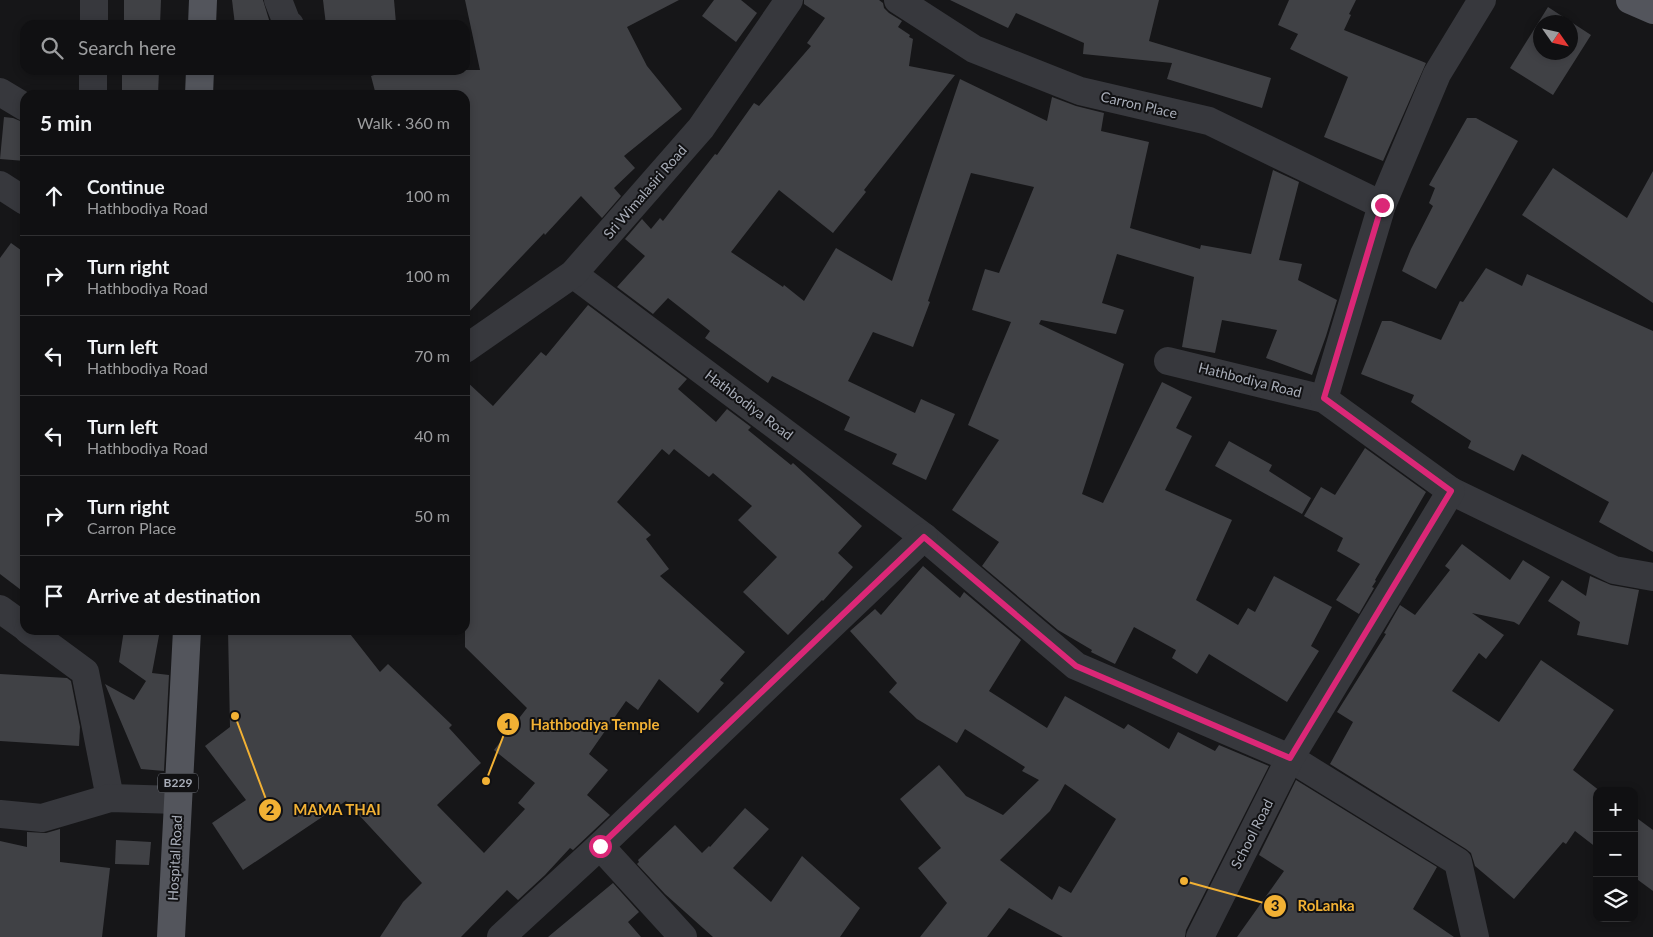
<!DOCTYPE html>
<html lang="en">
<head>
<meta charset="utf-8">
<style>
	body { margin:0; font-family:Lato,sans-serif; background:#1e1e20; color:#f1f3f6 }
	.controls { position:absolute; right:15px; bottom:15px; display:grid; overflow:hidden; border-radius:10px; box-shadow:0 2px 8px #0003 }
	.controls button { width:45px; height:45px; display:grid; place-items:center; padding:0; border:0; border-bottom:1px solid #303032; background:#101012; color:#f1f3f6; font:25px sans-serif }
	.compass { position:absolute; left:1533px; top:15px; width:45px; height:45px; border-radius:50%; background:#101012; box-shadow:0 2px 8px #0003; rotate:124deg }
	.stop { position:absolute; width:15px; height:15px; margin:-11px; border:4px solid #db2777; border-radius:50%; background:#fff }
	.stop.end { background:#db2777; border-color:#fff; box-shadow:0 1px 5px #0008 }
	.list { margin:0; padding:0; list-style:none }
	h2 { display:flex; justify-content:space-between; align-items:center; height:65px; margin:0; padding:0 20px; font-size:21px }
	h2 small { font-size:16px; font-weight:400; color:#9c9d9f }
	.list li { display:grid; grid-template-columns:32px 1fr auto; gap:15px; align-items:center; box-sizing:border-box; height:80px; padding:0 20px; border-top:1px solid #303032 }
	.list b { display:block; font-size:19px; white-space:nowrap }
	.list p { margin:0; font-size:16px; white-space:nowrap; color:#9c9d9f }
	.list em { font-size:16px; font-style:normal; color:#9c9d9f }
	.icon { flex:none; width:28px; height:28px; fill:none; stroke:currentColor; stroke-width:2; stroke-linecap:round; stroke-linejoin:round }
	.map { position:relative; flex:none; width:1653px; height:937px; overflow:hidden }
	.search { position:absolute; background:#101012; box-shadow:0 2px 8px #0003; left:20px; top:20px; width:450px; height:55px; display:flex; align-items:center; gap:12px; box-sizing:border-box; padding:0 18px; border-radius:15px; color:#9c9d9f; font-size:19px }
	.panel { position:absolute; background:#101012; box-shadow:0 2px 8px #0003; left:20px; top:90px; width:450px; height:545px; border-radius:15px }
	.map>svg:first-child { display:block }
	.building { fill:#404145; fill-rule:evenodd }
	.lines { fill:none; stroke-linecap:round; stroke-linejoin:round }
	.minor { stroke:#37383d; stroke-width:28 }
	.major { stroke:#53555c; stroke-width:28 }
	.route { stroke:#db2777; stroke-width:6 }
	.labels { text-anchor:middle; stroke-width:4; stroke-linejoin:round; paint-order:stroke }
	.shield { fill:#111113; stroke:#7b7e86; stroke-width:1 }
	.shield-label { font-size:12px; font-weight:bold; fill:#a8adb8 }
	.street-label { font-size:14px; fill:#a8adb8; stroke:#111113 }
	.leader { fill:none; stroke:#f2b134; stroke-width:2 }
	.callout-dot { fill:#f2b134; stroke:#111113; stroke-width:2 }
	.mark-label { font-size:15px; text-anchor:middle; font-weight:bold; fill:#111 }
	.callout-label { font-size:15px; text-anchor:middle; font-weight:bold; fill:#f2b134; stroke:#111113; stroke-width:4; stroke-linejoin:round; paint-order:stroke }
</style>
</head>
<body>
<div class="map">
<svg width="1653" height="937" viewBox="0 0 1653 937">
	<rect width="100%" height="100%" fill="#161618"/>
	<g class="building">
		<polygon points="124,0 161,0 160,25 124,25"/>
		<polygon points="232,0 263,0 270,23 235,25"/>
		<polygon points="323,0 394,0 396,23 377,25 326,25"/>
		<polygon points="465,0 679,0 627,27 647,66 682,109 624,156 635,168 614,188 621,196 602,218 581,196 545,235 544,233 465,316 465,95 376,95 371,76 389,70 480,70"/>
		<polygon points="714,0 741,0 757,13 736,42 702,16"/>
		<polygon points="804,0 879,0 883,3 884,8 889,13 902,21 898,27 910,35 909,37 913,39 909,66 955,75 864,190 866,192 833,233 779,190 731,252 783,287 784,285 804,301 836,248 892,281 960,79 1047,121 1052,97 1076,106 1104,113 1101,131 1149,142 1130,228 1200,249 1201,245 1251,254 1273,170 1299,182 1279,260 1302,264 1298,280 1337,300 1326,336 1312,375 1266,358 1277,330 1222,320 1215,353 1182,347 1194,277 1117,254 1102,303 1124,310 1116,334 1041,320 1039,324 1124,364 1082,494 1103,503 1162,382 1192,397 1176,428 1192,436 1165,490 1232,520 1196,600 1238,625 1248,608 1255,612 1274,576 1332,607 1311,646 1319,651 1287,702 1209,654 1197,674 1172,658 1176,650 1134,627 1115,664 1091,652 1092,650 1058,630 982,566 999,542 952,510 999,440 968,425 1011,322 972,310 985,269 999,273 1034,187 971,173 928,301 930,302 913,347 873,332 848,381 915,413 921,399 955,414 926,480 892,464 897,454 844,430 850,417 772,376 768,383 705,338 710,331 668,298 653,314 617,287 645,256 625,239 642,219 651,229 660,218 663,221 715,154 717,155 754,103 759,106 811,46 807,43 825,18 804,4"/>
		<polygon points="950,0 1159,0 1149,41 1271,78 1262,108 1167,79 1172,63 1083,54 1084,43 1016,13 1008,28"/>
		<polygon points="1289,0 1356,0 1349,14 1351,15 1344,30 1426,63 1383,161 1324,137 1348,77 1290,49 1298,34 1278,25"/>
		<path d="M1548,7l43,28 -38,60 -43,-27zM1540,22h30v30h-30z"/>
		<polygon points="122,70 159,70 158,95 122,95"/>
		<polygon points="4,117 13,118 25,123 25,161 0,159"/>
		<polygon points="1467,118 1476,118 1518,141 1436,289 1402,271 1411,249 1433,206 1429,203 1435,188 1429,185"/>
		<polygon points="1553,168 1627,218 1653,171 1653,303 1522,215"/>
		<polygon points="11,243 25,253 25,593 0,574 0,258"/>
		<polygon points="1486,268 1522,286 1527,274 1653,331 1653,552 1599,522 1609,502 1522,454 1514,471 1468,448 1471,441 1411,402 1414,395 1361,374 1382,321 1391,321 1441,340 1460,301 1463,302"/>
		<polygon points="588,305 687,379 678,389 716,422 727,409 751,427 748,430 791,465 793,463 862,526 838,553 853,567 823,601 822,600 788,635 743,592 777,557 738,520 752,506 713,473 709,477 674,449 669,455 662,449 617,502 651,535 646,539 669,569 660,576 745,652 720,680 724,683 698,713 659,679 638,710 626,701 589,754 608,770 587,795 610,815 573,850 570,848 545,875 518,900 507,890 461,937 380,937 403,902 422,883 346,801 243,870 212,823 246,800 205,746 230,727 228,630 347,630 380,672 388,664 452,725 449,728 481,763 437,805 484,853 525,809 518,803 535,783 494,750 527,708 465,647 465,380 493,406 541,352 546,356"/>
		<polygon points="1229,441 1272,465 1269,471 1311,498 1302,514 1215,466"/>
		<polygon points="1365,448 1426,492 1375,580 1376,581 1372,587 1374,588 1359,614 1336,600 1360,564 1337,551 1343,538 1304,516 1321,487 1335,495"/>
		<polygon points="1462,544 1510,580 1523,560 1550,577 1519,625 1514,622 1472,613 1504,635 1486,659 1479,653 1452,691 1499,722 1541,660 1614,710 1573,770 1600,791 1597,791 1597,848 1575,831 1566,844 1563,842 1514,899 1475,866 1471,853 1466,849 1330,764 1353,722 1337,712 1386,634 1384,633 1400,605 1415,615 1450,570 1445,566"/>
		<path d="M923,566l37,32 4,-6 57,48 -32,51 58,37 18,-32 59,33 4,-5 41,25 9,-17 37,19 4,-6 50,21 -83,164 -1,7h-122l-54,-29 -22,29h-67l27,-34 -29,-35 23,-20 -41,-49 39,-34 27,31 37,19 36,-35 -17,-9 3,-4 -60,-38 -8,14 -40,-24 -28,-27 8,-9 -47,-52 25,-22 6,6zM1065,784l51,35 -45,74 -12,-7 -7,14 -52,-40 50,-49z"/>
		<polygon points="1590,576 1611,585 1639,590 1628,645 1577,635 1580,622 1548,601 1562,580 1586,596"/>
		<polygon points="124,630 160,630 152,673 169,675 164,771 141,769 105,684 134,700 146,681 119,662"/>
		<polygon points="0,674 67,678 71,681 80,727 79,746 0,741"/>
		<polygon points="1296,780 1437,867 1413,909 1454,937 1237,937 1284,871 1259,855"/>
		<polygon points="745,808 769,829 733,868 771,902 802,856 860,908 840,937 713,937 665,894 637,864 639,862 638,860 675,825 702,853 709,846 710,847"/>
		<polygon points="1634,816 1653,830 1653,891 1634,877"/>
		<polygon points="60,829 60,862 110,868 102,937 0,937 0,841 27,847 27,832 46,833"/>
		<polygon points="116,840 151,842 149,865 115,864"/>
		<polygon points="613,883 639,912 628,922 641,937 548,937"/>
	</g>
	<g class="lines">
		<g class="minor">
			<polyline points="278,0 287,23 290,25"/>
			<polyline points="898,0 974,49 1080,91 1209,121 1382,205"/>
			<polyline points="94,25 94,0"/>
			<polyline points="0,92 25,107"/>
			<polyline points="93,95 93,70"/>
			<polyline points="0,185 25,201"/>
			<polyline points="573,274 924,537 1076,666 1290,758 1458,862 1475,937"/>
			<polyline points="465,349 573,274 701,128 789,0"/>
			<polyline points="1168,361 1324,399 1451,491 1614,570 1653,577"/>
			<polyline points="1324,399 1382,205 1437,74 1482,0"/>
			<polyline points="0,609 25,627"/>
			<polyline points="28,630 85,672 110,798"/>
			<polyline points="0,814 42,818 110,798 178,800"/>
			<polyline points="600,846 683,937"/>
			<polyline points="501,937 600,846 924,537"/>
			<polyline points="1200,937 1290,758 1451,491"/>
		</g>
		<g class="major">
			<polyline points="1630,0 1653,10"/>
			<polyline points="202,25 203,0"/>
			<polyline points="199,95 200,70"/>
			<polyline points="171,937 187,630"/>
		</g>
	</g>
	<g class="lines">
		<polyline class="route" points="600,846 924,537 1076,666 1290,758 1451,491 1324,398 1382,205"/>
	</g>
	<g class="labels">
		<rect class="shield" x="158" y="773.5" width="40" height="19" rx="4"/>
		<g class="shield-label">
			<text x="178" y="787">B229</text>
		</g>
		<g class="street-label">
			<text transform="translate(1139 105) rotate(13)" y="5">Carron Place</text>
			<text transform="translate(645 192) rotate(-49)" y="5">Sri Wimalasiri Road</text>
			<text transform="translate(1250 380) rotate(14)" y="5">Hathbodiya Road</text>
			<text transform="translate(749 405) rotate(37)" y="5">Hathbodiya Road</text>
			<text transform="translate(1252 834) rotate(-63)" y="5">School Road</text>
			<text transform="translate(175 858) rotate(-87)" y="5">Hospital Road</text>
		</g>
	</g>
	<path class="leader" d="M486 781L508 724M235 716L270 810M1184 881L1275 906"/>
	<g class="callout-dot">
		<circle cx="486" cy="781" r="5"/>
		<circle cx="235" cy="716" r="5"/>
		<circle cx="1184" cy="881" r="5"/>
		<circle cx="508" cy="724" r="12"/>
		<circle cx="270" cy="810" r="12"/>
		<circle cx="1275" cy="906" r="12"/>
	</g>
	<g class="mark-label">
		<text x="508" y="730">1</text>
		<text x="270" y="815">2</text>
		<text x="1275" y="911">3</text>
	</g>
	<g class="callout-label">
		<text x="595" y="730">Hathbodiya Temple</text>
		<text x="337" y="815">MAMA THAI</text>
		<text x="1326" y="911">RoLanka</text>
	</g>
</svg>
<div class="controls">
<button>+</button>
<button>−</button>
<button><svg class="icon" aria-label="layers" viewBox="0 0 24 24"><path d="M12 4l9 5-9 5-9-5zM3 14l9 5 9-5"/></svg></button>
</div>
<svg class="compass" viewBox="-18 -18 36 36"><path d="M0-13l5 13h-10z" fill="#e53935"/><path d="M0 13l5-13h-10z" fill="#9c9d9f"/></svg>
<div class="stop" style="left:600px;top:846px"></div>
<div class="stop end" style="left:1382px;top:205px"></div>
<div class="search"><svg class="icon" aria-label="search" viewBox="0 0 24 24"><circle cx="10" cy="10" r="6"/><path d="M15 15l6 6"/></svg>Search here</div>
<section class="panel">
<h2>5 min<small>Walk · 360 m</small></h2>
<ul class="list">
<li><svg class="icon" aria-label="ahead" viewBox="0 0 24 24"><path d="M12 20V5M6 11l6-6 6 6"/></svg><div><b>Continue</b><p>Hathbodiya Road</p></div><em>100 m</em></li>
<li><svg class="icon" aria-label="right" viewBox="0 0 24 24"><path d="M7 20v-9h11M14 6l5 5-5 5"/></svg><div><b>Turn right</b><p>Hathbodiya Road</p></div><em>100 m</em></li>
<li><svg class="icon" aria-label="left" viewBox="0 0 24 24"><path d="M17 20v-9H6M10 6l-5 5 5 5"/></svg><div><b>Turn left</b><p>Hathbodiya Road</p></div><em>70 m</em></li>
<li><svg class="icon" aria-label="left" viewBox="0 0 24 24"><path d="M17 20v-9H6M10 6l-5 5 5 5"/></svg><div><b>Turn left</b><p>Hathbodiya Road</p></div><em>40 m</em></li>
<li><svg class="icon" aria-label="right" viewBox="0 0 24 24"><path d="M7 20v-9h11M14 6l5 5-5 5"/></svg><div><b>Turn right</b><p>Carron Place</p></div><em>50 m</em></li>
<li><svg class="icon" aria-label="arrive" viewBox="0 0 24 24"><path d="M6 21V4h12l-3 4 3 4H6"/></svg><div><b>Arrive at destination</b></div></li>
</ul>
</section>
</div>
</body>
</html>
